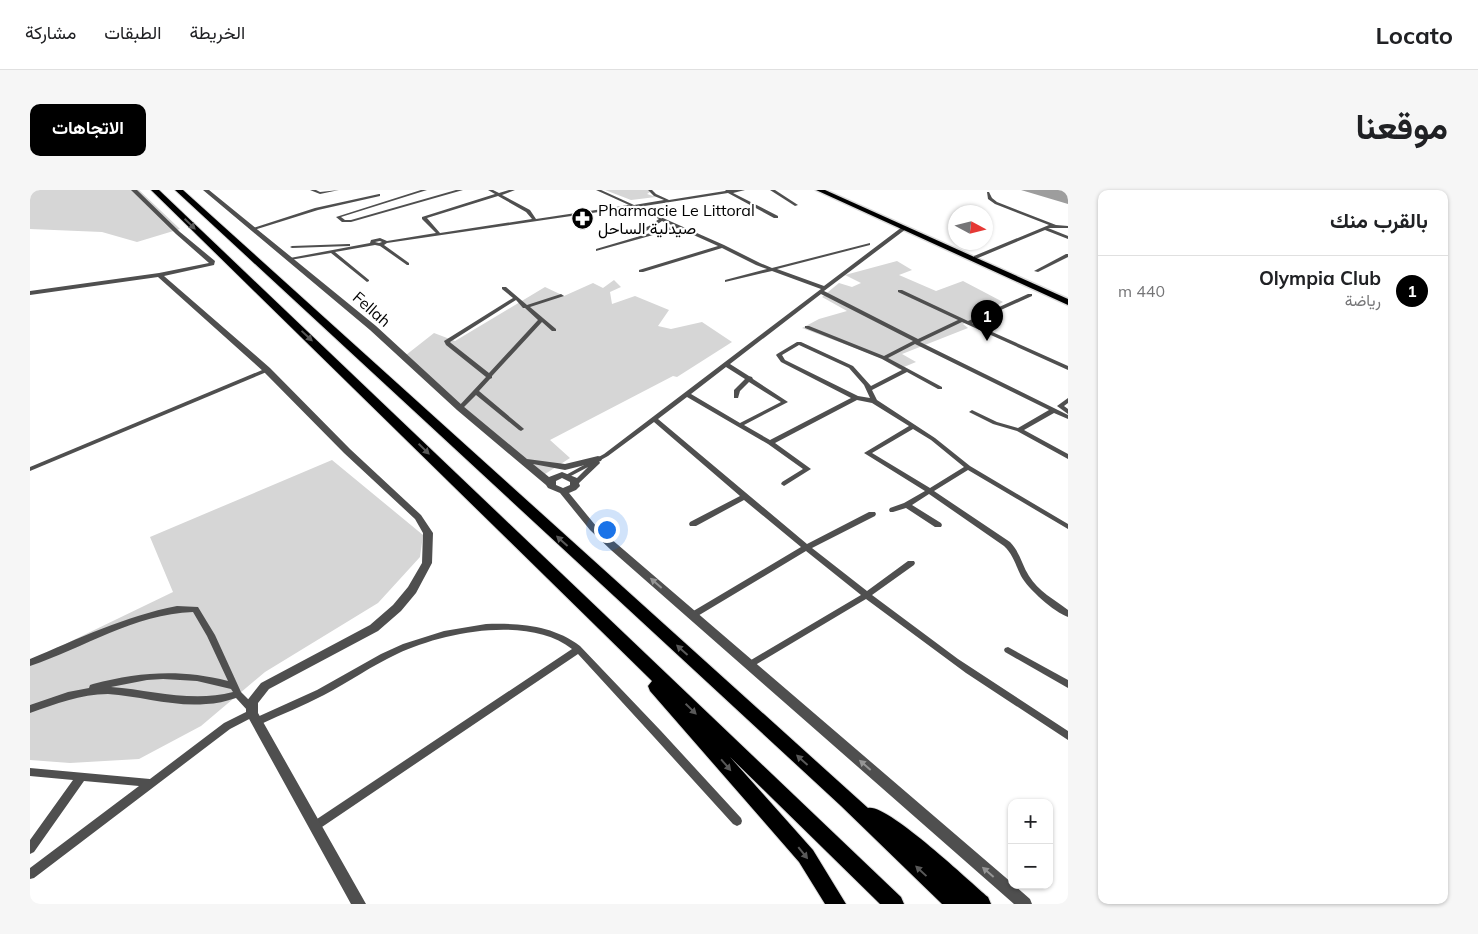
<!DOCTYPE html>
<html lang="ar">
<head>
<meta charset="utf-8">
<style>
	body { margin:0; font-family:Mulish,Vazirmatn,sans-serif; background:#f6f6f6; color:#202124; direction:rtl }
	.controls { position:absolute; right:15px; bottom:15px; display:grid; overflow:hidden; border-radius:10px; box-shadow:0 1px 4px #0004 }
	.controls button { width:45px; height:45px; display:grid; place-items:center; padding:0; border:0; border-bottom:1px solid #e0e0e0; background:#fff; color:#202124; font:25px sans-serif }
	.compass { position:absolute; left:918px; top:15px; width:45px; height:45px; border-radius:50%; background:#fff; box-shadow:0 1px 4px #0004; rotate:97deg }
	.you { position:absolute; left:576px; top:339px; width:18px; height:18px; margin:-12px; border:4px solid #fff; border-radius:50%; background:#1a73e8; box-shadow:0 0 0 8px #1a73e833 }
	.badge { display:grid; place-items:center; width:32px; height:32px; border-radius:50%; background:#000; color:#fff; font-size:16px; font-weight:700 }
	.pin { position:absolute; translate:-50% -41px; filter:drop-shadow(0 1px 2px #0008) }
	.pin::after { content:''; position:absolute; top:26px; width:18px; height:15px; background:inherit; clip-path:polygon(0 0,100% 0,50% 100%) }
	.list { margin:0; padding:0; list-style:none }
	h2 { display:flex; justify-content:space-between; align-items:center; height:65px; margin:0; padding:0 20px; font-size:21px }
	h2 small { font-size:16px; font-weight:400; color:#757577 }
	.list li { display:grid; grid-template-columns:32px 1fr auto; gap:15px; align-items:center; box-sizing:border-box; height:70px; padding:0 20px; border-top:1px solid #e0e0e0 }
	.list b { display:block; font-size:19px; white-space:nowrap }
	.list p { margin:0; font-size:16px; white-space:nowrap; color:#757577 }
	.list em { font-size:16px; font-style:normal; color:#757577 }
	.map { position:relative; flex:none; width:1038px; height:714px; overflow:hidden; direction:ltr; border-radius:10px }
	header { display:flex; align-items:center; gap:30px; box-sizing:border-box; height:70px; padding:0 25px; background:#fff; border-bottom:1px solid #e0e0e0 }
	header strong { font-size:24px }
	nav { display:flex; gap:28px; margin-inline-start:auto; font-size:18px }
	.intro { display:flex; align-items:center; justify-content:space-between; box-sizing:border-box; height:120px; padding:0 30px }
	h1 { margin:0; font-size:35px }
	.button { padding:12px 22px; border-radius:10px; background:#000; color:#fff; font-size:18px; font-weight:700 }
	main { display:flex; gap:30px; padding:0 30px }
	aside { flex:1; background:#fff; border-radius:10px; box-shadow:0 1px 4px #0004 }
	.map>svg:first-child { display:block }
	.green { fill:#d6d6d6 }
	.water { fill:#9d9d9d }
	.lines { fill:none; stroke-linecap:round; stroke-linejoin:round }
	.primary-casing { stroke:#dbdbdb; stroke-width:3 }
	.motorway-casing { stroke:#dbdbdb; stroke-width:2 }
	.minor { fill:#4f4f4f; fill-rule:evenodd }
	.tertiary { fill:#4f4f4f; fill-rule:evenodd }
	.primary { fill:#000; fill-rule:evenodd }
	.motorway { fill:#000; fill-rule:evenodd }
	.oneway { fill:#595959 }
	.oneway2 { fill:#959595 }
	.labels { text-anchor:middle; stroke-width:4.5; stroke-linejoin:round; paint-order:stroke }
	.far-poi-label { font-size:16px; fill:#000; stroke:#fff; text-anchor:start }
	.far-street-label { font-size:16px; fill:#000; stroke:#fff }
</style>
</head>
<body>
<header>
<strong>Locato</strong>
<nav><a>الخريطة</a><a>الطبقات</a><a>مشاركة</a></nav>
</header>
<div class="intro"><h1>موقعنا</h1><a class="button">الاتجاهات</a></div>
<main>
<aside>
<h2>بالقرب منك<small></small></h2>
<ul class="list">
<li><span class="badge">1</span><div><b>Olympia Club</b><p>رياضة</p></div><em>440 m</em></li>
</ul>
</aside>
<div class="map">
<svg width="1038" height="714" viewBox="0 0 1038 714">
	<rect width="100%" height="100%" fill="#fff"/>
	<g class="green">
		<polygon points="0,0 109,0 150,39 107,52 72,42 0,39"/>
		<polygon points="575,0 618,0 620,2 617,4 626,7 601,10"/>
		<polygon points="867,71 882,80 869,85 906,101 933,91 973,112 933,134 938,138 872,164 886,172 869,179 849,167 772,138 789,129 817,121 792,107 809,93 822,97 831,93 815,85"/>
		<polygon points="584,90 591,97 580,102 582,114 605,106 639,120 628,136 641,139 672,132 702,152 647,187 643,186 520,250 540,268 512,286 430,218 376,165 404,143 425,151 515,97 534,106 563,93 573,98"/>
		<polygon points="302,270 393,345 390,367 348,413 235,482 171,536 109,569 40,573 0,570 0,471 143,402 120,347"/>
	</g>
	<polygon class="water" points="991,0 1038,0 1038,14"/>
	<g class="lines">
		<defs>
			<polygon id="primary" points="786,0 795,0 1038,109 1038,115"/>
			<g id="motorway">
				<polygon points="121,0 129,0 871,707 874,714 850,714 700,567 783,660 816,714 795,714 769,672 620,501 618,496 622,491"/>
				<path d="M145,0h8l685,618c19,-5 102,74 120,89l3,7h-49l-101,-98z"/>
			</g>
		</defs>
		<use href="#primary" class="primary-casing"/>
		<use href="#motorway" class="motorway-casing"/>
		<g class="minor">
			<polygon points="280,0 286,0 290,2 309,0 290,4"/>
			<polygon points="391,0 397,0 311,27 315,30 321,30 426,0 433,0 321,32 312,32 306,27"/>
			<path d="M458,0h5l6,3 10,-3h6l-13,5 28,15 6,9 93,-14 -33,-15h5l33,15 30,-5 -10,-4 -6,-6h4l4,4 13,6 56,-9 1,-1h19l-12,3 45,23v2h-4l-46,-25 -90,14 86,38 36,18 12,5 98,-25v2l-93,24 47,17 78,-59h4v2l-82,62 94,48 40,-19 -60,-28v-2h4l66,31 60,-27h4v2l-60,27 96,43v4l-106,-48 -42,20 148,73v4l-14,-6 -30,17 44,24v5l-51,-28 -24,-7 -24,-12 3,-2 2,1 23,11 21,6 31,-18 -134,-66 -27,14 54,29v2h-4l-31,-17 -35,18 5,10 58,38 35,28 98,58v5l-100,-59 -34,21 76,51c10,10 12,23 19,34 9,15 26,24 39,34v7c-14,-5 -40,-28 -47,-41 -5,-10 -8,-22 -17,-30l-75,-52 -17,11 29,18 1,2 -1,2h-6l-29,-19 -13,4h-3l-1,-2 1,-2 14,-5 21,-12 -61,-38 45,-27 -37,-23 -15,-3 -82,43 36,26 -27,17 -3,-2 1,-2 21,-13 -35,-25 -81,-47 -29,22 149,125 62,-32h6l1,2 -1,2 -63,32 55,43 41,-30h6l1,2 -1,2 -42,30 86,64 110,72v9l-102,-67 -100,-74 -114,68 -3,1 -3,-1 -1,-2 1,-2 115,-68 -55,-44 -110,66h-6l-1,-2 1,-2 111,-66 -57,-47 -48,26h-6l-1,-2 1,-2 50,-26 -86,-74 -46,34 -9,5 1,2 -1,1 -22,21h-2l-3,-2 16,-16 -19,10 -2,1 -3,-2 40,-22 217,-165 -49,-18 -47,11v-2l42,-11 -11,-4 -34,-17 -79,24h-4v-2l79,-24 -40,-18 -82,23v-2l78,-23 -12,-5c-8,6 -19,13 -30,14v-2l17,-7 10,-7 -26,-12 -246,36 -3,2 25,18v2h-2l-27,-19 -5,-1 -40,7 34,28v1l-2,1 -36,-29 -41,7 -2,-1 2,-1 80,-15 1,-3 9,-2 7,3 49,-8 -14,-14v-2l73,-23zM468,6l28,16 6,7 -92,14 -13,-15zM350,51l2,1 -3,1 -4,-1zM791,104l92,47 -29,15 -75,-30h-4v2l77,31 20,11 -31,16 -18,-20 -52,-24h-4l-20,12 -1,1 5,7 70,36 -81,42 -26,-15 44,-23 -35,-23 -1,-2 -3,-1 -19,-12zM769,155l50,23 15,17 6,13 -12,-2 -73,-36 -3,-5zM696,177l19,12 -11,11v8h4l2,-7 9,-9 32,20 -41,21 -49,-29zM883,239l18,11 33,27 -34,21 -58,-35z"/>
			<polygon points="740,0 745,0 768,15 765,16"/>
			<polygon points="957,2 959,2 962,8 967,12 1026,35 1038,36 1038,38 1018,38 1038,46 1038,49 1015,40 948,68 944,68 944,66 1019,35 965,14 958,9"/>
			<polygon points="349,4 350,4 350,6 288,20 224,40 220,39 285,18"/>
			<polygon points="318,54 320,54 320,56 262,58 260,57 262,56"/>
			<polygon points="1036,64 1038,64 1038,67 1008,82 1004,81"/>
			<path d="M472,97h4l21,18 34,-11 3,2 -34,11 26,22v2h-4l-10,-9 -50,54v2l-2,1 -11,12 44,37 1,1 -3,2 -2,-1 -43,-35 -14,14h-4v-2l28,-30 -40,-32 -2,-4 69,-43 -11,-9zM486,110l7,8h2l13,12 -49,53 -38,-30 -1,-1z"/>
			<polygon points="237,178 239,179 239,181 0,281 0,277"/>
			<polygon points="1038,208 1038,213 1034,216 1038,219 1038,224 1027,216"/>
			<path d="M147,416l21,1 17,28 26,57 13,13 2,3 -2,2 3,3 -2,3 -25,13 -196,149 -4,1v-11l109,-82 -55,-5 -50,71 -4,2v-14l43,-60 -43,-4v-8l120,11 74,-56 24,-12 -12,-13c-10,3 -20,6 -30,6 -33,3 -66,-8 -98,-10 -28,0 -52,10 -78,19v-8l38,-13 21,-4 1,-3 3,-1c47,-12 87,-15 135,-3l-21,-45 -14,-24c-59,2 -109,36 -163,54v-7c48,-20 95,-43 147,-53zM133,489l34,2 34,8 2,3c-41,11 -81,-2 -122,-5l36,-7z"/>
			<path d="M456,434c32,-1 67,1 94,22l81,85 80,87 1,3 -1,3 -4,2 -4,-2 -79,-87 -76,-83 -259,175 -4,2 -4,-2 -1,-3 1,-3 261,-174c-43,-34 -129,-17 -175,5 -26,12 -48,28 -73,41 -21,11 -42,19 -63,29l-3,1 -3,-1 -2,-3 2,-3 62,-28 64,-36 22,-10 41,-13z"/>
			<polygon points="978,457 1038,490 1038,498 975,462 974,460 975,458"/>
		</g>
		<g class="tertiary">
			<polygon points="101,0 107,0 150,42 185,71 184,75 134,86 240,178 320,259 391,325 403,343 402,373 386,403 371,421 348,441 239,499 228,513 228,523 336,714 321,714 218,527 216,523 216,512 231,493 340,435 363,415 378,397 392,373 393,343 385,329 314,263 234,182 128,87 0,105 0,101 129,83 179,73 146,44"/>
			<path d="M173,0h6l167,136 87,80 64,53 38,5 33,-8 3,1 1,2 -1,2 -36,9 -32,-6 16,13 13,-5 15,6 3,8 -4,4 -7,3 27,33 416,357v2h2l16,14 2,5h-18l-403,-354 -21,-20 -30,-37 -12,-5 -2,-3 -89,-75 -87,-80zM532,288l8,4v3l-7,3 -7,-3v-4z"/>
		</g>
		<use href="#primary" class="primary"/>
		<use href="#motorway" class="motorway"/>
	</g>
	<defs><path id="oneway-solid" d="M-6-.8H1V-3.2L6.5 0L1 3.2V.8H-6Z" transform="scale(1.25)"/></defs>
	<g class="oneway">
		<use href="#oneway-solid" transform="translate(160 34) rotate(44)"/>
		<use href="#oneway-solid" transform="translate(277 146) rotate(43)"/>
		<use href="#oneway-solid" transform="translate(394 259) rotate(44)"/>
		<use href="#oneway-solid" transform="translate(532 351) rotate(-138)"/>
		<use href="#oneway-solid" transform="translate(652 460) rotate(-138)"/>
		<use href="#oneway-solid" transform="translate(661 519) rotate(44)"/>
		<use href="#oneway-solid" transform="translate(772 570) rotate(-138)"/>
		<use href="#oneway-solid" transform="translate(696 575) rotate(49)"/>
		<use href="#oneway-solid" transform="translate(773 663) rotate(51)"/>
		<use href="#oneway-solid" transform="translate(891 681) rotate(-137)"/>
	</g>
	<g class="oneway2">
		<use href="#oneway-solid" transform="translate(626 393) rotate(-139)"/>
		<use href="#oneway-solid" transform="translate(835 575) rotate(-139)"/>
		<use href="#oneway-solid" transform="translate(958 682) rotate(-139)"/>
	</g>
	<defs>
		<symbol id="pharmacy-disc" viewBox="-11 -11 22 22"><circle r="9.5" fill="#000" stroke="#fff"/><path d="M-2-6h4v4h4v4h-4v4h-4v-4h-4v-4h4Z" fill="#fff"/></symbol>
	</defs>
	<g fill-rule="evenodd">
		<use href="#pharmacy-disc" x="540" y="16" width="25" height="25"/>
	</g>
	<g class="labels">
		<g class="far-poi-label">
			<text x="568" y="26">Pharmacie Le Littoral<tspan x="568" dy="18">صيدلية الساحل</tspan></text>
		</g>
		<g class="far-street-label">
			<text transform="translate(342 119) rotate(41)" y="6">Fellah</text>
		</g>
	</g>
</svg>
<div class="controls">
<button>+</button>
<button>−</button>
</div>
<svg class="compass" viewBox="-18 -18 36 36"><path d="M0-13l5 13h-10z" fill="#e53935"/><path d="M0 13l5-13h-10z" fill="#757577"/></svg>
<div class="you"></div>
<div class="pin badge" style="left:957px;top:151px">1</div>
</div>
</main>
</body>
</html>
